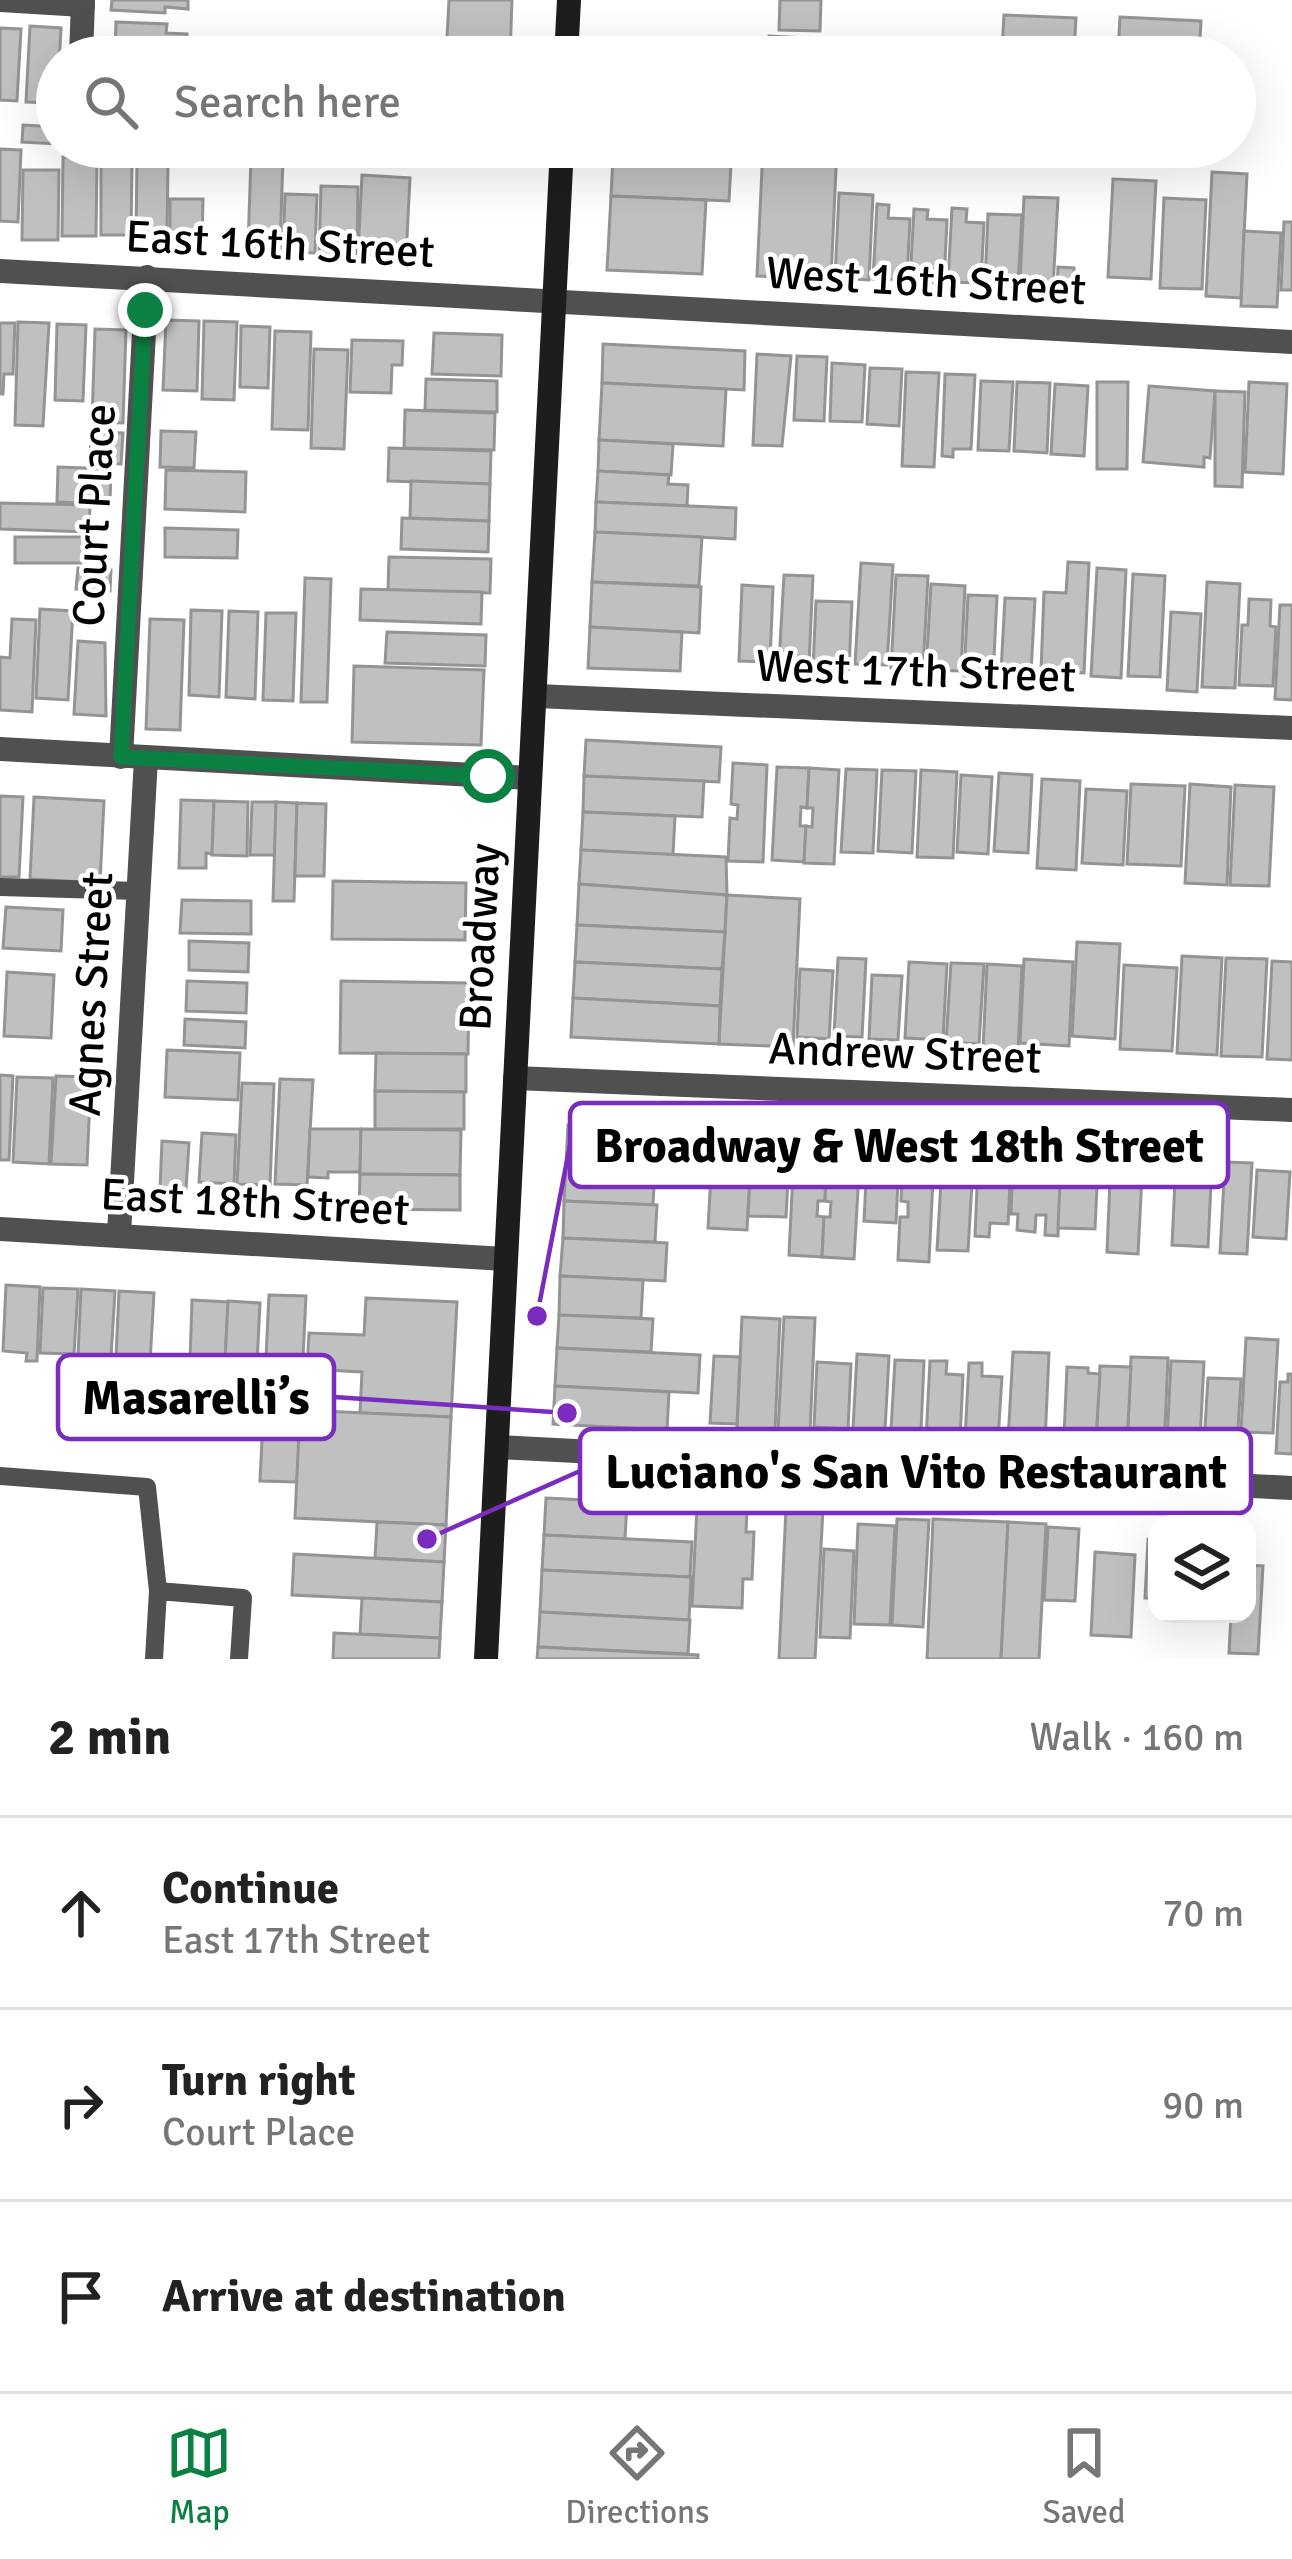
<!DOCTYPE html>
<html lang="en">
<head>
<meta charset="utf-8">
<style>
	body { margin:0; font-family:Signika,sans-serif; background:#f6f6f6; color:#222 }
	.controls { position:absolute; right:36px; bottom:36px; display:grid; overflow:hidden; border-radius:24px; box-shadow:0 12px 48px #0002 }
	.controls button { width:108px; height:108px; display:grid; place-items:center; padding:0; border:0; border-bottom:3px solid #e0e0e0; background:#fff; color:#222; font:60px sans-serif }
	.stop { position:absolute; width:36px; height:36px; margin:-27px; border:9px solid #0b8043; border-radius:50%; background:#fff }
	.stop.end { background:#0b8043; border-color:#fff; box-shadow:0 3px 12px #0008 }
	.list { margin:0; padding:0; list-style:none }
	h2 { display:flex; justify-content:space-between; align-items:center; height:156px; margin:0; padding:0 48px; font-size:51px }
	h2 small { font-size:39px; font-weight:400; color:#767676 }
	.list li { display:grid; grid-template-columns:78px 1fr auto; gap:36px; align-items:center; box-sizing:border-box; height:192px; padding:0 48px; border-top:3px solid #e0e0e0 }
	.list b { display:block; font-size:45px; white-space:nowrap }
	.list p { margin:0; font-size:39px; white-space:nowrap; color:#767676 }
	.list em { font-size:39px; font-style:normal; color:#767676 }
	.icon { flex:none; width:66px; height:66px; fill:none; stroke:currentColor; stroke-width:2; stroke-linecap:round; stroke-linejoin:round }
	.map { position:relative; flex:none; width:1292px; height:1659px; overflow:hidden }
	.search { position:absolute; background:#fff; box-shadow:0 12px 48px #0002; left:36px; right:36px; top:36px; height:132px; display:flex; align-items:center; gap:30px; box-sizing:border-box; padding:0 42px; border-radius:66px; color:#767676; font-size:45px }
	.sheet { height:732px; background:#fff }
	nav { display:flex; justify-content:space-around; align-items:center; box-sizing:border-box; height:168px; border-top:3px solid #e0e0e0; background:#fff; font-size:33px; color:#767676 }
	nav a { display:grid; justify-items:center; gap:6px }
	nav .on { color:#0b8043 }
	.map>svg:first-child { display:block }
	.building { fill:#c0c0c0; stroke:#949494; stroke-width:3 }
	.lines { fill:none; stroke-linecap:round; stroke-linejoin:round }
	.lane { stroke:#505050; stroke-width:18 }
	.street { stroke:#505050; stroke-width:24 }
	.secondary { stroke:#1d1d1d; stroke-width:24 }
	.route { stroke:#0b8043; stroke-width:15 }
	.labels { text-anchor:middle; stroke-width:9; stroke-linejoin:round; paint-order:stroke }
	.street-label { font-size:45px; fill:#000; stroke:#fff }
	.leader { fill:none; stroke:#7b2cbf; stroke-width:4.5 }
	.callout-dot { fill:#7b2cbf; stroke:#fff; stroke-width:4.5 }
	.callout { fill:#fff; stroke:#7b2cbf; stroke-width:4.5 }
	.callout-label { font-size:48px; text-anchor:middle; font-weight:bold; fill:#000 }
</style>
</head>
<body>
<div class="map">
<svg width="1292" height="1659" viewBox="0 0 1292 1659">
	<rect width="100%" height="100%" fill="#fff"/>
	<g class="building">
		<polygon points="112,0 188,0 188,9 165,7 165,13 111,10"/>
		<polygon points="449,0 512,0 510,57 446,57"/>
		<polygon points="780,0 821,0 820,31 779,30"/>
		<polygon points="1004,15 1076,18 1074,52 1002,49"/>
		<polygon points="1120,17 1201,21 1199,57 1118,53"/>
		<polygon points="116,22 167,24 166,33 187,34 186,57 115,55"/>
		<polygon points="30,26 61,28 57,103 26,102"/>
		<polygon points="0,28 21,29 17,101 0,100"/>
		<polygon points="769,36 842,40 842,57 768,57"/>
		<polygon points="23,125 57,127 57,144 22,142"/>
		<polygon points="368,147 512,147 511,159 367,153"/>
		<polygon points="613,147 709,147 709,154 691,154 691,162 613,158"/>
		<polygon points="763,147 837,147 831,279 757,276"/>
		<polygon points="0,149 21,150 18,222 0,221"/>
		<polygon points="63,157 97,158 96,236 62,236"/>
		<polygon points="251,158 283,158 280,248 248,247"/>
		<polygon points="613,158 731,164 729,201 611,196"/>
		<polygon points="101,160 132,160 131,235 101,235"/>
		<polygon points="137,162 168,163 167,235 136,235"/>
		<polygon points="23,170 59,170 58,240 22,240"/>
		<polygon points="1212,172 1247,174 1241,298 1206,296"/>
		<polygon points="362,175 410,178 406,257 358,254"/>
		<polygon points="1113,179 1156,181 1151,279 1108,277"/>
		<polygon points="321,186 358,187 357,256 319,255"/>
		<polygon points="839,193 873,195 869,280 835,278"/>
		<polygon points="285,194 317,195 315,253 283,252"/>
		<polygon points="611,196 706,200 702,274 607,270"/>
		<polygon points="1024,197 1058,198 1053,287 1020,285"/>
		<polygon points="1164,198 1206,200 1202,289 1160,288"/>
		<polygon points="170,199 203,199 202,244 170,244"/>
		<polygon points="877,204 889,205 888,218 910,219 907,280 873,279"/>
		<polygon points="952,208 967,209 966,222 984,223 981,283 948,282"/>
		<polygon points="914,209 928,210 927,219 947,220 944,283 910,281"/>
		<polygon points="988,214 1022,215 1018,283 985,282"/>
		<polygon points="1284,222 1292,222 1292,290 1281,290"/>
		<polygon points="1244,231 1281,233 1277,307 1241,306"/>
		<polygon points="1058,267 1074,268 1074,278 1079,278 1078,295 1057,295"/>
		<polygon points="166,320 199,321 197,391 163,390"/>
		<polygon points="204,321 237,322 234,400 202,399"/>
		<polygon points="18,322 49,323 43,426 15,425"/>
		<polygon points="0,323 15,323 13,374 4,374 3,394 0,394"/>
		<polygon points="57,324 86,325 83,401 55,400"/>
		<polygon points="241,326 270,327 268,388 240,387"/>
		<polygon points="95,329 126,330 123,423 92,422"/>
		<polygon points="275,331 311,332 308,430 272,429"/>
		<polygon points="434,333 502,335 501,376 432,374"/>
		<polygon points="352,340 403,341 402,365 392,365 391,393 350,392"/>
		<polygon points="603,344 745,351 744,390 602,383"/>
		<polygon points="314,349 348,350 344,449 311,448"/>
		<polygon points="757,354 791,356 782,446 753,445"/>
		<polygon points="797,356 827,357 824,421 794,420"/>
		<polygon points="832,363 865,365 862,422 830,421"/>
		<polygon points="870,368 902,369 899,426 867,424"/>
		<polygon points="906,372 939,373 934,467 902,466"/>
		<polygon points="945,374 975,375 971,449 953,449 953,457 942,456"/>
		<polygon points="426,379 497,381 497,412 425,410"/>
		<polygon points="981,381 1013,382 1009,451 978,450"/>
		<polygon points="1017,382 1050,383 1047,453 1014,451"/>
		<polygon points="1097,382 1128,382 1127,469 1097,469"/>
		<polygon points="1249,382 1287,384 1283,474 1245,472"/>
		<polygon points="602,383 726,389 723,446 599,440"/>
		<polygon points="1055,384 1088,386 1084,456 1051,454"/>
		<polygon points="1149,386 1215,391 1210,458 1204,457 1204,467 1143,462"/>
		<polygon points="1215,391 1245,392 1242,487 1215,486"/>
		<polygon points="405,410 495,413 494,450 404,448"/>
		<polygon points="161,431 196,432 194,468 160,467"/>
		<polygon points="91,432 123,433 121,464 90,463"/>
		<polygon points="599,440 673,444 671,475 598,471"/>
		<polygon points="389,448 491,451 490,484 388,481"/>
		<polygon points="58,467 111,469 110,504 57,502"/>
		<polygon points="166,470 246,472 245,512 165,509"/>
		<polygon points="598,471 669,475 668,484 688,485 687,506 596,502"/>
		<polygon points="411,481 490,484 489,521 410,518"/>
		<polygon points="596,502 736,508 735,539 595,532"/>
		<polygon points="0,503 90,505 89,532 0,529"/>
		<polygon points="402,518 489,521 488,552 401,549"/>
		<polygon points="165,528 238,530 237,558 165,557"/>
		<polygon points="595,532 702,537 699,586 592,582"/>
		<polygon points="15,537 87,537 86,563 15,563"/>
		<polygon points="389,557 491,559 490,593 388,590"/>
		<polygon points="1068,562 1089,563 1084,673 1041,671 1044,592 1066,593"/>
		<polygon points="861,563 893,565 887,665 855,664"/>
		<polygon points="78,568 111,570 110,591 76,589"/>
		<polygon points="1097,568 1126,570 1121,678 1091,676"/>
		<polygon points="1133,574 1165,576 1160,677 1128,676"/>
		<polygon points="784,575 813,576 809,664 779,662"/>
		<polygon points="896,575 928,576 923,670 891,668"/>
		<polygon points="305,578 331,579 327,702 301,702"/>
		<polygon points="592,582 701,587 699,633 590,627"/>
		<polygon points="1207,582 1240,584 1235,688 1202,687"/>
		<polygon points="931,584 965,586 961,671 926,670"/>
		<polygon points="742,585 773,587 770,662 739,661"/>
		<polygon points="361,589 482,592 481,624 360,620"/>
		<polygon points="968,595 997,596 993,678 964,676"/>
		<polygon points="1005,598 1035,599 1031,673 1001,671"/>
		<polygon points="1249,599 1271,600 1270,626 1276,627 1273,686 1239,685 1242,625 1248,625"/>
		<polygon points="816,601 852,602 849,669 813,668"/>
		<polygon points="1280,605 1292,605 1292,700 1275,699"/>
		<polygon points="40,609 73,611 68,700 36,698"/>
		<polygon points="191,610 222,611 219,697 189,695"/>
		<polygon points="229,611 258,612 255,699 226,697"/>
		<polygon points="1171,612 1201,614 1197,692 1167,690"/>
		<polygon points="266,613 296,613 293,701 263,700"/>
		<polygon points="12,619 36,620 32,712 0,710 0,657 10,658"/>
		<polygon points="150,619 184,620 180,730 146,729"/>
		<polygon points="590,627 682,632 680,671 588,668"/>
		<polygon points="387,632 486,635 485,666 385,663"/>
		<polygon points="78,641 105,643 106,716 74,714"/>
		<polygon points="354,666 484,670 481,745 352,742"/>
		<polygon points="586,740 721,747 719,782 584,776"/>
		<polygon points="733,763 767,765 763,862 728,861 730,818 737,819 738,805 731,804"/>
		<polygon points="777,767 809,768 807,808 801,807 800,826 806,826 804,862 772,860"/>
		<polygon points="809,768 839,770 834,864 804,863 806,826 812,827 813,808 807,808"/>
		<polygon points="846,769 877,770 873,853 841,852"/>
		<polygon points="882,770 916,771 912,853 878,851"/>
		<polygon points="921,770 957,772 953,858 917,857"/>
		<polygon points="999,773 1032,775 1028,853 994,851"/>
		<polygon points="961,775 992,777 988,854 957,852"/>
		<polygon points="584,776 704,781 702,817 583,812"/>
		<polygon points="1042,779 1080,781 1076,870 1037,868"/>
		<polygon points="1131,784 1185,786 1181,866 1127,864"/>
		<polygon points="1190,784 1231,787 1227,885 1185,883"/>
		<polygon points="1235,785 1274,787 1269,886 1230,885"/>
		<polygon points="1086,789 1127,791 1123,865 1082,863"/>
		<polygon points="0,796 23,797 19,877 0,877"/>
		<polygon points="34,797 104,801 100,883 30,879"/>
		<polygon points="181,800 214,801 212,854 206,853 206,868 179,868"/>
		<polygon points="214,801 248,802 247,856 212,855"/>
		<polygon points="252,802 276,802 275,855 250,855"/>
		<polygon points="276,802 297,803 294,901 273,901"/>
		<polygon points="297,803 326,804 324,876 295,876"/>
		<polygon points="583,812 675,816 673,855 581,850"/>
		<polygon points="581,850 726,857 727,895 579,884"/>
		<polygon points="333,881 466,883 465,940 332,939"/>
		<polygon points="579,884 727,895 725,932 577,925"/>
		<polygon points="727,895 800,899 793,1047 719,1044"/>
		<polygon points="182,900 251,901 251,934 180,933"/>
		<polygon points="6,907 63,910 61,951 3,948"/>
		<polygon points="577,925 725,932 722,969 575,962"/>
		<polygon points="189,941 249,943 248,972 189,970"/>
		<polygon points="1077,942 1120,944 1115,1039 1072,1036"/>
		<polygon points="1182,956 1222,958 1217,1055 1177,1053"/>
		<polygon points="838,958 866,959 862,1037 834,1036"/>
		<polygon points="1226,958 1267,959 1262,1057 1221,1056"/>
		<polygon points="1024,959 1073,962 1069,1046 1020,1043"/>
		<polygon points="1272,961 1292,962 1292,1060 1267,1059"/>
		<polygon points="575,962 722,969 720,1006 573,998"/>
		<polygon points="909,962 947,964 943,1040 905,1038"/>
		<polygon points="951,963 984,964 979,1044 946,1042"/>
		<polygon points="987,964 1022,966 1018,1051 983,1049"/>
		<polygon points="1124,965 1177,968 1172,1051 1120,1049"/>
		<polygon points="800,969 833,971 829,1039 797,1037"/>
		<polygon points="7,972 54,975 51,1038 4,1036"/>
		<polygon points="872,975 902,976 898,1040 869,1039"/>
		<polygon points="187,981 247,983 246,1013 186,1011"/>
		<polygon points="341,981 469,983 468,1054 340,1053"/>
		<polygon points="573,998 720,1006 719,1044 571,1037"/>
		<polygon points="185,1019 246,1022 245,1048 184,1045"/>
		<polygon points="167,1050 240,1053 238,1100 165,1097"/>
		<polygon points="376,1053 466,1054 466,1092 375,1091"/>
		<polygon points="0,1075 13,1076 9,1160 0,1160"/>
		<polygon points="56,1076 91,1077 87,1165 51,1164"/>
		<polygon points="17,1077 53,1078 49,1164 13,1162"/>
		<polygon points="280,1079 313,1080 307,1185 275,1184"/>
		<polygon points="242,1083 274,1084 270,1185 237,1184"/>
		<polygon points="375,1091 464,1092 464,1129 375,1129"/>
		<polygon points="568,1125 713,1132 711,1171 566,1164"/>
		<polygon points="310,1129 361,1129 360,1172 328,1172 328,1178 308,1177"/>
		<polygon points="361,1129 461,1130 460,1175 360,1174"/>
		<polygon points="202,1133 236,1135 234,1184 199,1182"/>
		<polygon points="713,1139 752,1141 747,1230 708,1228"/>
		<polygon points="162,1141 189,1143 186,1189 160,1188"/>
		<polygon points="752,1141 790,1142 786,1217 748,1216"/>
		<polygon points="794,1151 827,1153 825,1201 818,1201 817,1216 824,1217 822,1257 789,1255"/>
		<polygon points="827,1153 860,1155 854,1259 822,1257 824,1217 830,1217 831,1202 825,1201"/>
		<polygon points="903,1156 934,1158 929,1262 898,1260 900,1217 908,1217 908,1202 901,1201"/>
		<polygon points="1111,1156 1143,1157 1138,1254 1107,1252"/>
		<polygon points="867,1159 899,1161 896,1223 864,1221"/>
		<polygon points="1176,1160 1212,1162 1208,1247 1172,1245"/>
		<polygon points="1013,1161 1061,1162 1058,1236 1045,1235 1046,1215 1036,1215 1035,1232 1017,1230 1018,1214 1011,1214"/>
		<polygon points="1061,1162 1098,1164 1095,1229 1058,1228"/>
		<polygon points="1225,1162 1252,1163 1247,1254 1220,1253"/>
		<polygon points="978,1163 1011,1165 1008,1224 990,1223 989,1237 975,1236"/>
		<polygon points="566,1164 655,1168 653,1205 564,1201"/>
		<polygon points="942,1164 973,1166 968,1251 937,1250"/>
		<polygon points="1257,1170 1290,1172 1286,1239 1253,1237"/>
		<polygon points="360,1174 460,1175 460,1210 359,1209"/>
		<polygon points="564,1201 657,1205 655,1242 563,1238"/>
		<polygon points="563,1238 667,1243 665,1281 560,1276"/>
		<polygon points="560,1276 643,1280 641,1318 559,1315"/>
		<polygon points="6,1285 40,1287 37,1361 26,1361 27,1353 3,1351"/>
		<polygon points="43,1288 78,1289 74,1354 40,1353"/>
		<polygon points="81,1289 115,1291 111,1357 78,1355"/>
		<polygon points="119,1291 154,1293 149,1380 115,1378"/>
		<polygon points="269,1295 306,1296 297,1482 260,1481"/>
		<polygon points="366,1298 457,1302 451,1417 360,1413 362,1372 307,1369 309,1333 364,1335"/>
		<polygon points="192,1300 228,1302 225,1363 190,1362"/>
		<polygon points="228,1301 260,1303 255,1404 223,1402"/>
		<polygon points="559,1315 653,1319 651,1352 557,1348"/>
		<polygon points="742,1317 780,1319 775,1430 737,1428"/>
		<polygon points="784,1317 815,1318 810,1433 778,1431"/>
		<polygon points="1246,1338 1278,1340 1273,1433 1241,1432"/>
		<polygon points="557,1348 700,1355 698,1393 555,1386"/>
		<polygon points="1013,1352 1049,1353 1045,1442 1008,1441"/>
		<polygon points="857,1354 889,1356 885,1430 853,1429"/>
		<polygon points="714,1356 740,1357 737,1424 710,1423"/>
		<polygon points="1131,1357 1168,1358 1164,1450 1127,1448"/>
		<polygon points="895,1360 924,1361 921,1431 891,1430"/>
		<polygon points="930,1361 947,1361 946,1374 963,1375 960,1441 926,1439"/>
		<polygon points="1171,1361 1204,1362 1200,1441 1167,1440"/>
		<polygon points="817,1362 851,1364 848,1429 814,1427"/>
		<polygon points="969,1363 982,1363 982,1376 1002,1377 998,1440 965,1439"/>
		<polygon points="1100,1366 1131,1367 1127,1444 1096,1442"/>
		<polygon points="1067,1367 1088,1368 1088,1373 1100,1374 1096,1438 1064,1436"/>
		<polygon points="1288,1374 1292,1374 1292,1454 1276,1453 1280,1382 1288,1382"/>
		<polygon points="1208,1378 1241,1379 1237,1446 1204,1444"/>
		<polygon points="555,1386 669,1392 667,1430 553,1424"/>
		<polygon points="300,1410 451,1417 446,1525 295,1518"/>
		<polygon points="546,1498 627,1502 625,1539 544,1535"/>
		<polygon points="697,1507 747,1510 746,1532 754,1532 752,1579 743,1579 742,1608 692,1606"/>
		<polygon points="786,1508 823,1509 815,1659 779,1659"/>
		<polygon points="897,1519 929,1520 923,1627 892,1625"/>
		<polygon points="933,1519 1008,1522 1001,1659 927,1659"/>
		<polygon points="377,1522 446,1525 444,1562 375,1558"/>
		<polygon points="1008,1522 1046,1524 1039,1659 1001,1659"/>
		<polygon points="858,1524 895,1526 890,1625 854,1624"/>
		<polygon points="1048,1527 1079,1529 1075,1601 1044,1600"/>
		<polygon points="544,1535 692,1542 690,1577 542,1570"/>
		<polygon points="1148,1539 1157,1539 1157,1598 1145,1598"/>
		<polygon points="824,1549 854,1551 850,1638 820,1637"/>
		<polygon points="1095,1552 1135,1555 1131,1637 1091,1635"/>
		<polygon points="294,1554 444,1562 442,1602 292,1595"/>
		<polygon points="1247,1565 1263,1566 1258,1654 1229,1653 1231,1614 1247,1614"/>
		<polygon points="542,1570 691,1577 689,1620 540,1612"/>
		<polygon points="362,1598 442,1602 440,1638 360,1634"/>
		<polygon points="540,1612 690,1620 688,1654 538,1647"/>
		<polygon points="334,1633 440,1638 439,1659 333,1659"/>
		<polygon points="538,1647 698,1655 698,1659 537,1659"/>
	</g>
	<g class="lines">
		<g class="lane">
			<polyline points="0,887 138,891"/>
			<polyline points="0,1476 147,1487 158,1591"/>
			<polyline points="154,1659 158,1591 243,1598 239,1659"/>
		</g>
		<g class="street">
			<polyline points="1,0 83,5"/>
			<polyline points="81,57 83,0"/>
			<polyline points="0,271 1292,342"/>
			<polyline points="536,696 1292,728"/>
			<polyline points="0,749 529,778"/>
			<polyline points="121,757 147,277"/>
			<polyline points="515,1078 1292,1110"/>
			<polyline points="0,1229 505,1259"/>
			<polyline points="119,1234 146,759"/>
			<polyline points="498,1447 1292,1488"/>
		</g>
		<g class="secondary">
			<polyline points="566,57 569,0"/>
			<polyline points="486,1659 562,147"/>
		</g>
	</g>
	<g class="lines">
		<polyline class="route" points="145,310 121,757 488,776"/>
	</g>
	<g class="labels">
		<g class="street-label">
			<text transform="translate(280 243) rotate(3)" y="16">East 16th Street</text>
			<text transform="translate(926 280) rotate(3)" y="16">West 16th Street</text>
			<text transform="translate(93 515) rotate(-87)" y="16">Court Place</text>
			<text transform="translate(916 670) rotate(2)" y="16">West 17th Street</text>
			<text transform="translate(479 937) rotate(-87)" y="16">Broadway</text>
			<text transform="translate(90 994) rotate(-87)" y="16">Agnes Street</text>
			<text transform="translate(905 1052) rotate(2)" y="16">Andrew Street</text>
			<text transform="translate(255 1201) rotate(3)" y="16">East 18th Street</text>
		</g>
	</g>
	<path class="leader" d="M537 1316L570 1145M567 1413L334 1397M427 1539L580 1471"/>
	<g class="callout-dot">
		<circle cx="537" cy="1316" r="12"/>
		<circle cx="567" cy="1413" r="12"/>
		<circle cx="427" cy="1539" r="12"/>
	</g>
	<g class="callout">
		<rect x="570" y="1103" width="658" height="84" rx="12"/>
		<rect x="58" y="1355" width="276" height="84" rx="12"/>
		<rect x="580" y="1429" width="671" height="84" rx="12"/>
	</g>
	<g class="callout-label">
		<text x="899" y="1162">Broadway &amp; West 18th Street</text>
		<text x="196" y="1414">Masarelli’s</text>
		<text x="916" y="1488">Luciano's San Vito Restaurant</text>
	</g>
</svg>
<div class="controls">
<button><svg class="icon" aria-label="layers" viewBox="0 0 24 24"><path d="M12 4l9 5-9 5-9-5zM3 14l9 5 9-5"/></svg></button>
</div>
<div class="stop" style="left:488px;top:776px"></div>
<div class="stop end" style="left:145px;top:310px"></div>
<div class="search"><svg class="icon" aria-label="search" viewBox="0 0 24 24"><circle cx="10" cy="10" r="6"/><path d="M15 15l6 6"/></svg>Search here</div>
</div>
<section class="sheet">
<h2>2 min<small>Walk · 160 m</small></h2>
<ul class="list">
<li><svg class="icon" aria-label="ahead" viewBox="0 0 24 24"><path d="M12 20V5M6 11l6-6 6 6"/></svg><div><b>Continue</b><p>East 17th Street</p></div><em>70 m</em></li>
<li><svg class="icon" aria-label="right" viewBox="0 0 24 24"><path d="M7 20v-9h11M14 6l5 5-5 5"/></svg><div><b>Turn right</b><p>Court Place</p></div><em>90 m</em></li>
<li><svg class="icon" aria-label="arrive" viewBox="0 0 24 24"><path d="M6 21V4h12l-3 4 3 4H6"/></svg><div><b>Arrive at destination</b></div></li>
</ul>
</section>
<nav>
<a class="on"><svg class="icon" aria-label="map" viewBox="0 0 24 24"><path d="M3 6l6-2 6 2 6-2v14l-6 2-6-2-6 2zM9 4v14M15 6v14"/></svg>Map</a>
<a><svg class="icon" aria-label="directions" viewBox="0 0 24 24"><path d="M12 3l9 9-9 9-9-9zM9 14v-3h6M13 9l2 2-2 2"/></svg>Directions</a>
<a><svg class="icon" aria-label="saved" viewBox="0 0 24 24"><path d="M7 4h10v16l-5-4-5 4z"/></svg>Saved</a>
</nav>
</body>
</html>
